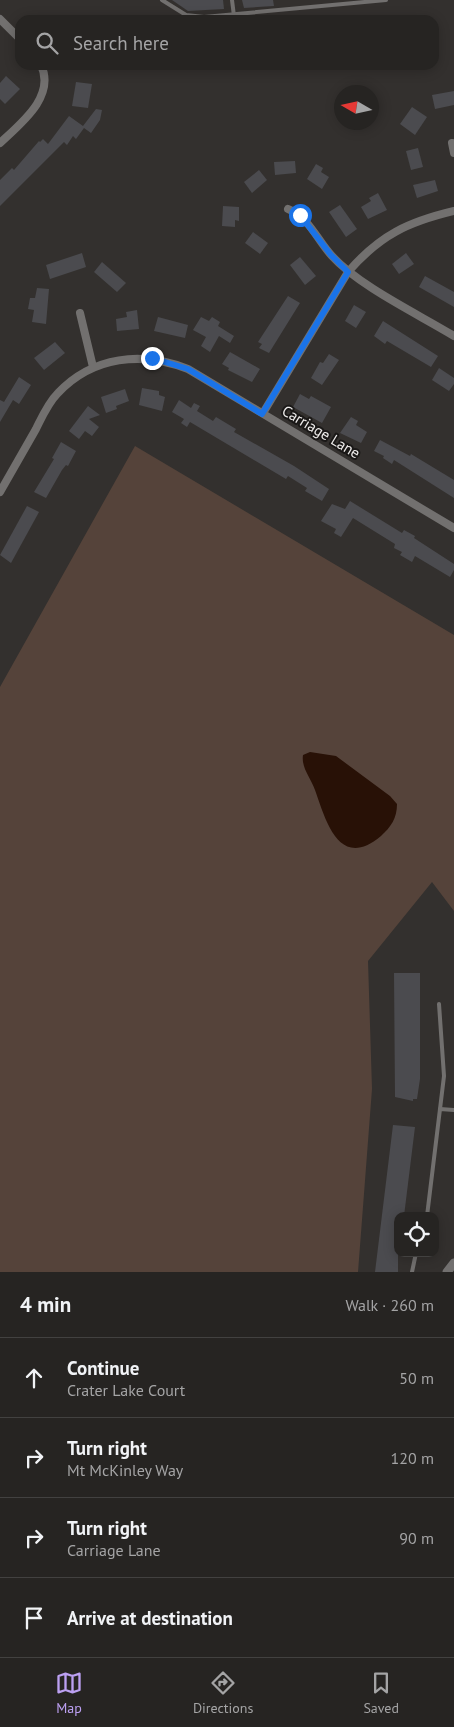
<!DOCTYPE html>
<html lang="en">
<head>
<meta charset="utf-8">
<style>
	body { margin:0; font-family:"PT Sans",sans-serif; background:#2e2c2a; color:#f1f3f6 }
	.controls { position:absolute; right:15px; bottom:15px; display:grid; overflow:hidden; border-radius:10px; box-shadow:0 2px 12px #0003 }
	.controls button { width:45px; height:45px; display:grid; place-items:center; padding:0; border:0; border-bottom:1px solid #424140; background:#262422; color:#f1f3f6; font:25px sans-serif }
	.compass { position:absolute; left:334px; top:85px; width:45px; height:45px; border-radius:50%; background:#262422; box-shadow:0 2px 12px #0003; rotate:279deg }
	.stop { position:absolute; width:15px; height:15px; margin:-11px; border:4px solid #1a73e8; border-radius:50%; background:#fff }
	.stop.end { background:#1a73e8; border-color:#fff; box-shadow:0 1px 5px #0008 }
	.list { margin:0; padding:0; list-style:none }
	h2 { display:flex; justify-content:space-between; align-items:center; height:65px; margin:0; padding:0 20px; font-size:21px }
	h2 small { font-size:16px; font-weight:400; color:#a4a4a5 }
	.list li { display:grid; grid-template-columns:32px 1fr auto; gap:15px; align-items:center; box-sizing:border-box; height:80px; padding:0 20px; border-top:1px solid #424140 }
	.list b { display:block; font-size:19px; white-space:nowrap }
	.list p { margin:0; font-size:16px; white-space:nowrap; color:#a4a4a5 }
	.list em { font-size:16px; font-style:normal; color:#a4a4a5 }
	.icon { flex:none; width:28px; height:28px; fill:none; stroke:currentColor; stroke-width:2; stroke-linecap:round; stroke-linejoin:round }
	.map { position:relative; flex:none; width:454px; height:1272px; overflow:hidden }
	.search { position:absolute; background:#262422; box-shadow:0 2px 12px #0003; left:15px; right:15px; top:15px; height:55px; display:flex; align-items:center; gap:12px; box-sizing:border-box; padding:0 18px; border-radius:15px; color:#a4a4a5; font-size:19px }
	.sheet { height:385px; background:#262422 }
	nav { display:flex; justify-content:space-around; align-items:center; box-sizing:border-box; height:70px; border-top:1px solid #424140; background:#262422; font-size:14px; color:#a4a4a5 }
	nav a { display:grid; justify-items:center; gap:2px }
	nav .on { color:#bca0f2 }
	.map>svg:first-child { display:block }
	.green { fill:#55433a }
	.water { fill:#281106 }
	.building { fill:#4b4b4f }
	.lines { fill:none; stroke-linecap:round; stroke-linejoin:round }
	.service { stroke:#72706f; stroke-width:4 }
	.minor { stroke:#72706f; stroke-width:8 }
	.tertiary { stroke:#72706f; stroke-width:9 }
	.route { stroke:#1a73e8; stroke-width:6 }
	.labels { text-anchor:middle; stroke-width:4; stroke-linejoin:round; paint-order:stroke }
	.street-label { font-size:15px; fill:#edebea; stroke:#1a1817 }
</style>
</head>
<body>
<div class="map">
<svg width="454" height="1272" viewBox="0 0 454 1272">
	<rect width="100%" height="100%" fill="#33302e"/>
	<polygon class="green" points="135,446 454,635 454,911 432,882 368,961 372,1089 358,1272 0,1272 0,687"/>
	<path class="water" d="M310,752l26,4 54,40 7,8c0,14 -6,23 -16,32 -42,35 -55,-15 -66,-46 -4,-12 -14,-22 -12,-35z"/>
	<g class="building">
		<polygon points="172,0 223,0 224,9 188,11"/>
		<polygon points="242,0 273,0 274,6 244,8"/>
		<polygon points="6,76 20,89 5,104 0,99 0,83"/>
		<polygon points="76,82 92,84 88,108 72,106"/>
		<polygon points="454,91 454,105 435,109 432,95"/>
		<polygon points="412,107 427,117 415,135 400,124"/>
		<polygon points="96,109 102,110 100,120 91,133 84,128 76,139 73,136 67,145 64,142 0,206 0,180 12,168 14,170 39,141 40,142 43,139 48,144 69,116 83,126"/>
		<polygon points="418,148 423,167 411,170 406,151"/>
		<polygon points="295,161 296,173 275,175 274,162"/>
		<polygon points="316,164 323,168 321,172 329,177 322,189 307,179"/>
		<polygon points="259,170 267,180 252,193 244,182"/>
		<polygon points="435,180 438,191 417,198 413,185"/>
		<polygon points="378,193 387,210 368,219 361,207 371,201 369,198"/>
		<polygon points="340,205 357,229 346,237 329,212"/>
		<polygon points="223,206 239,207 239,221 235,220 235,227 222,226"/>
		<polygon points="253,232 268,243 260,254 245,243"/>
		<polygon points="82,253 86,267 50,279 46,265"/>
		<polygon points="406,253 414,264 399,274 392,264"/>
		<polygon points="300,257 316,276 305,285 290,265"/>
		<polygon points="102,262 126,283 117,292 94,272"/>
		<polygon points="425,276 454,292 454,307 419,287"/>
		<polygon points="37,288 49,289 46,324 32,322 34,310 28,309 30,298 35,298"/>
		<polygon points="288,296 300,303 269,353 259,348 262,344 258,342"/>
		<polygon points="354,305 366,312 356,328 345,321"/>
		<polygon points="137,310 139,329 117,331 116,319 127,317 126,312"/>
		<polygon points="158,317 188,325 185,338 154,331"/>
		<polygon points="201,317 209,321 212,317 220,322 218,326 234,336 230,343 219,336 210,352 201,346 206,337 193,330"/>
		<polygon points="383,321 438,356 431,367 387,341 385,344 374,336"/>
		<polygon points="55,342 65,353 44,370 34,358"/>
		<polygon points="230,352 260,369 252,382 228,370 229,368 222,364"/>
		<polygon points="329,354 339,360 322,385 311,378 320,362 323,363"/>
		<polygon points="439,368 454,378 454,384 449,391 432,380"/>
		<polygon points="19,377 31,385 19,404 13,400 0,422 0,400 4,402"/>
		<polygon points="142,388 159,391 159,395 165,397 162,411 139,405"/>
		<polygon points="125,389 129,401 116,406 117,409 106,413 101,397"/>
		<polygon points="300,394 309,399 311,396 331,407 322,423 293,407"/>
		<polygon points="179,400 191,408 194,403 200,406 197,411 213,421 216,417 236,429 234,432 294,466 329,489 322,501 305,491 307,488 288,476 286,479 190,422 187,427 181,423 184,419 172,412"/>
		<polygon points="88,406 100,415 89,419 99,427 92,436 85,431 79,439 69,431"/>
		<polygon points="351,417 358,421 356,425 367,432 361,443 340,433"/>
		<polygon points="380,440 410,456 411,454 454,480 454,498 394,460 392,464 383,458 384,456 374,451"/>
		<polygon points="61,442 76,451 68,466 66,465 62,470 46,498 34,492 54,459 52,458"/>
		<polygon points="350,501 402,533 404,530 415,536 414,538 454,564 454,570 450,577 415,556 412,562 400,555 402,552 394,548 395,544 353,518 341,537 334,533 336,529 321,521 332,504 345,509"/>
		<polygon points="27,506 39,512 11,563 0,555"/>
		<polygon points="394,973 420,973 420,1079 417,1099 413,1099 413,1101 395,1097"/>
		<polygon points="393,1125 415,1127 404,1216 398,1216 398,1272 375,1272"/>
	</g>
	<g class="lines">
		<g class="service">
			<polyline points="162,0 186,15 204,17 386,0"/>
			<polyline points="232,0 234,16"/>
			<polyline points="439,1004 444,1076 440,1109"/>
			<polyline points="427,1216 440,1109 454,1110"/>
			<polyline points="412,1272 416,1253"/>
		</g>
		<g class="minor">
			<polyline points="0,19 20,39"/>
			<path d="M0,143c20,-19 56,-46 41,-78"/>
			<polyline points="452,143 454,153"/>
			<path d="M288,209c21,8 29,31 44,47 27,30 86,58 122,80"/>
			<polyline points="80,313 93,367"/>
			<path d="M263,413l85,-141c32,-37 60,-50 106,-61"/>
			<path d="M0,492c12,-21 24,-42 36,-63 6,-12 12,-26 22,-36 35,-37 84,-42 130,-24l266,159"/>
		</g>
		<polyline class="tertiary" points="447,1272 454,1263"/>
	</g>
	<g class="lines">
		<polyline class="route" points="152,358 188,369 262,414 348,272 331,255 300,215"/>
	</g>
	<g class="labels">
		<g class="street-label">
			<text transform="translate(321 432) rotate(31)" y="5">Carriage Lane</text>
		</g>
	</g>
</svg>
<div class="controls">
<button><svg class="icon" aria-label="locate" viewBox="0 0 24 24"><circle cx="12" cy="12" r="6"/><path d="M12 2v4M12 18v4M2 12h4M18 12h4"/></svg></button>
</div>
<svg class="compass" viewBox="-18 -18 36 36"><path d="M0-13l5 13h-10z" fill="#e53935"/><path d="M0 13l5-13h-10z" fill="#a4a4a5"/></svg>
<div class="stop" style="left:300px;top:215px"></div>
<div class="stop end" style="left:152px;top:358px"></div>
<div class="search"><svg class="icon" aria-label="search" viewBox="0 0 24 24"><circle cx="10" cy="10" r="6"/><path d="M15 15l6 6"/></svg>Search here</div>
</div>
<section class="sheet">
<h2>4 min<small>Walk · 260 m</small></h2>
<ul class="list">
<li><svg class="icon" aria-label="ahead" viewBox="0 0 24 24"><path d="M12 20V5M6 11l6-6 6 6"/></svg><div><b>Continue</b><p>Crater Lake Court</p></div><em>50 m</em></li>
<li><svg class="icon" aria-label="right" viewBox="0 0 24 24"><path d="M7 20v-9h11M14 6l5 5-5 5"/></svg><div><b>Turn right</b><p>Mt McKinley Way</p></div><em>120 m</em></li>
<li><svg class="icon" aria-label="right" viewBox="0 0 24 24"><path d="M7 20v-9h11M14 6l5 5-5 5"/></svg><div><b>Turn right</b><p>Carriage Lane</p></div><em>90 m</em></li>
<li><svg class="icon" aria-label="arrive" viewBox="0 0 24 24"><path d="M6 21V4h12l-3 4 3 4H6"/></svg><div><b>Arrive at destination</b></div></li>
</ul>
</section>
<nav>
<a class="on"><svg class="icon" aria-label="map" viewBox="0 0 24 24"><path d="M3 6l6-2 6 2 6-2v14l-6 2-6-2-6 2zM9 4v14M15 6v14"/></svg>Map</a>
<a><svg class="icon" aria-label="directions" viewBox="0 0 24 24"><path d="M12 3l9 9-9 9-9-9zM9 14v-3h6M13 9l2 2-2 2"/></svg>Directions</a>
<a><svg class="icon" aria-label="saved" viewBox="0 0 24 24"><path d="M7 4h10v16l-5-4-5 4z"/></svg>Saved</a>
</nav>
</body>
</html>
